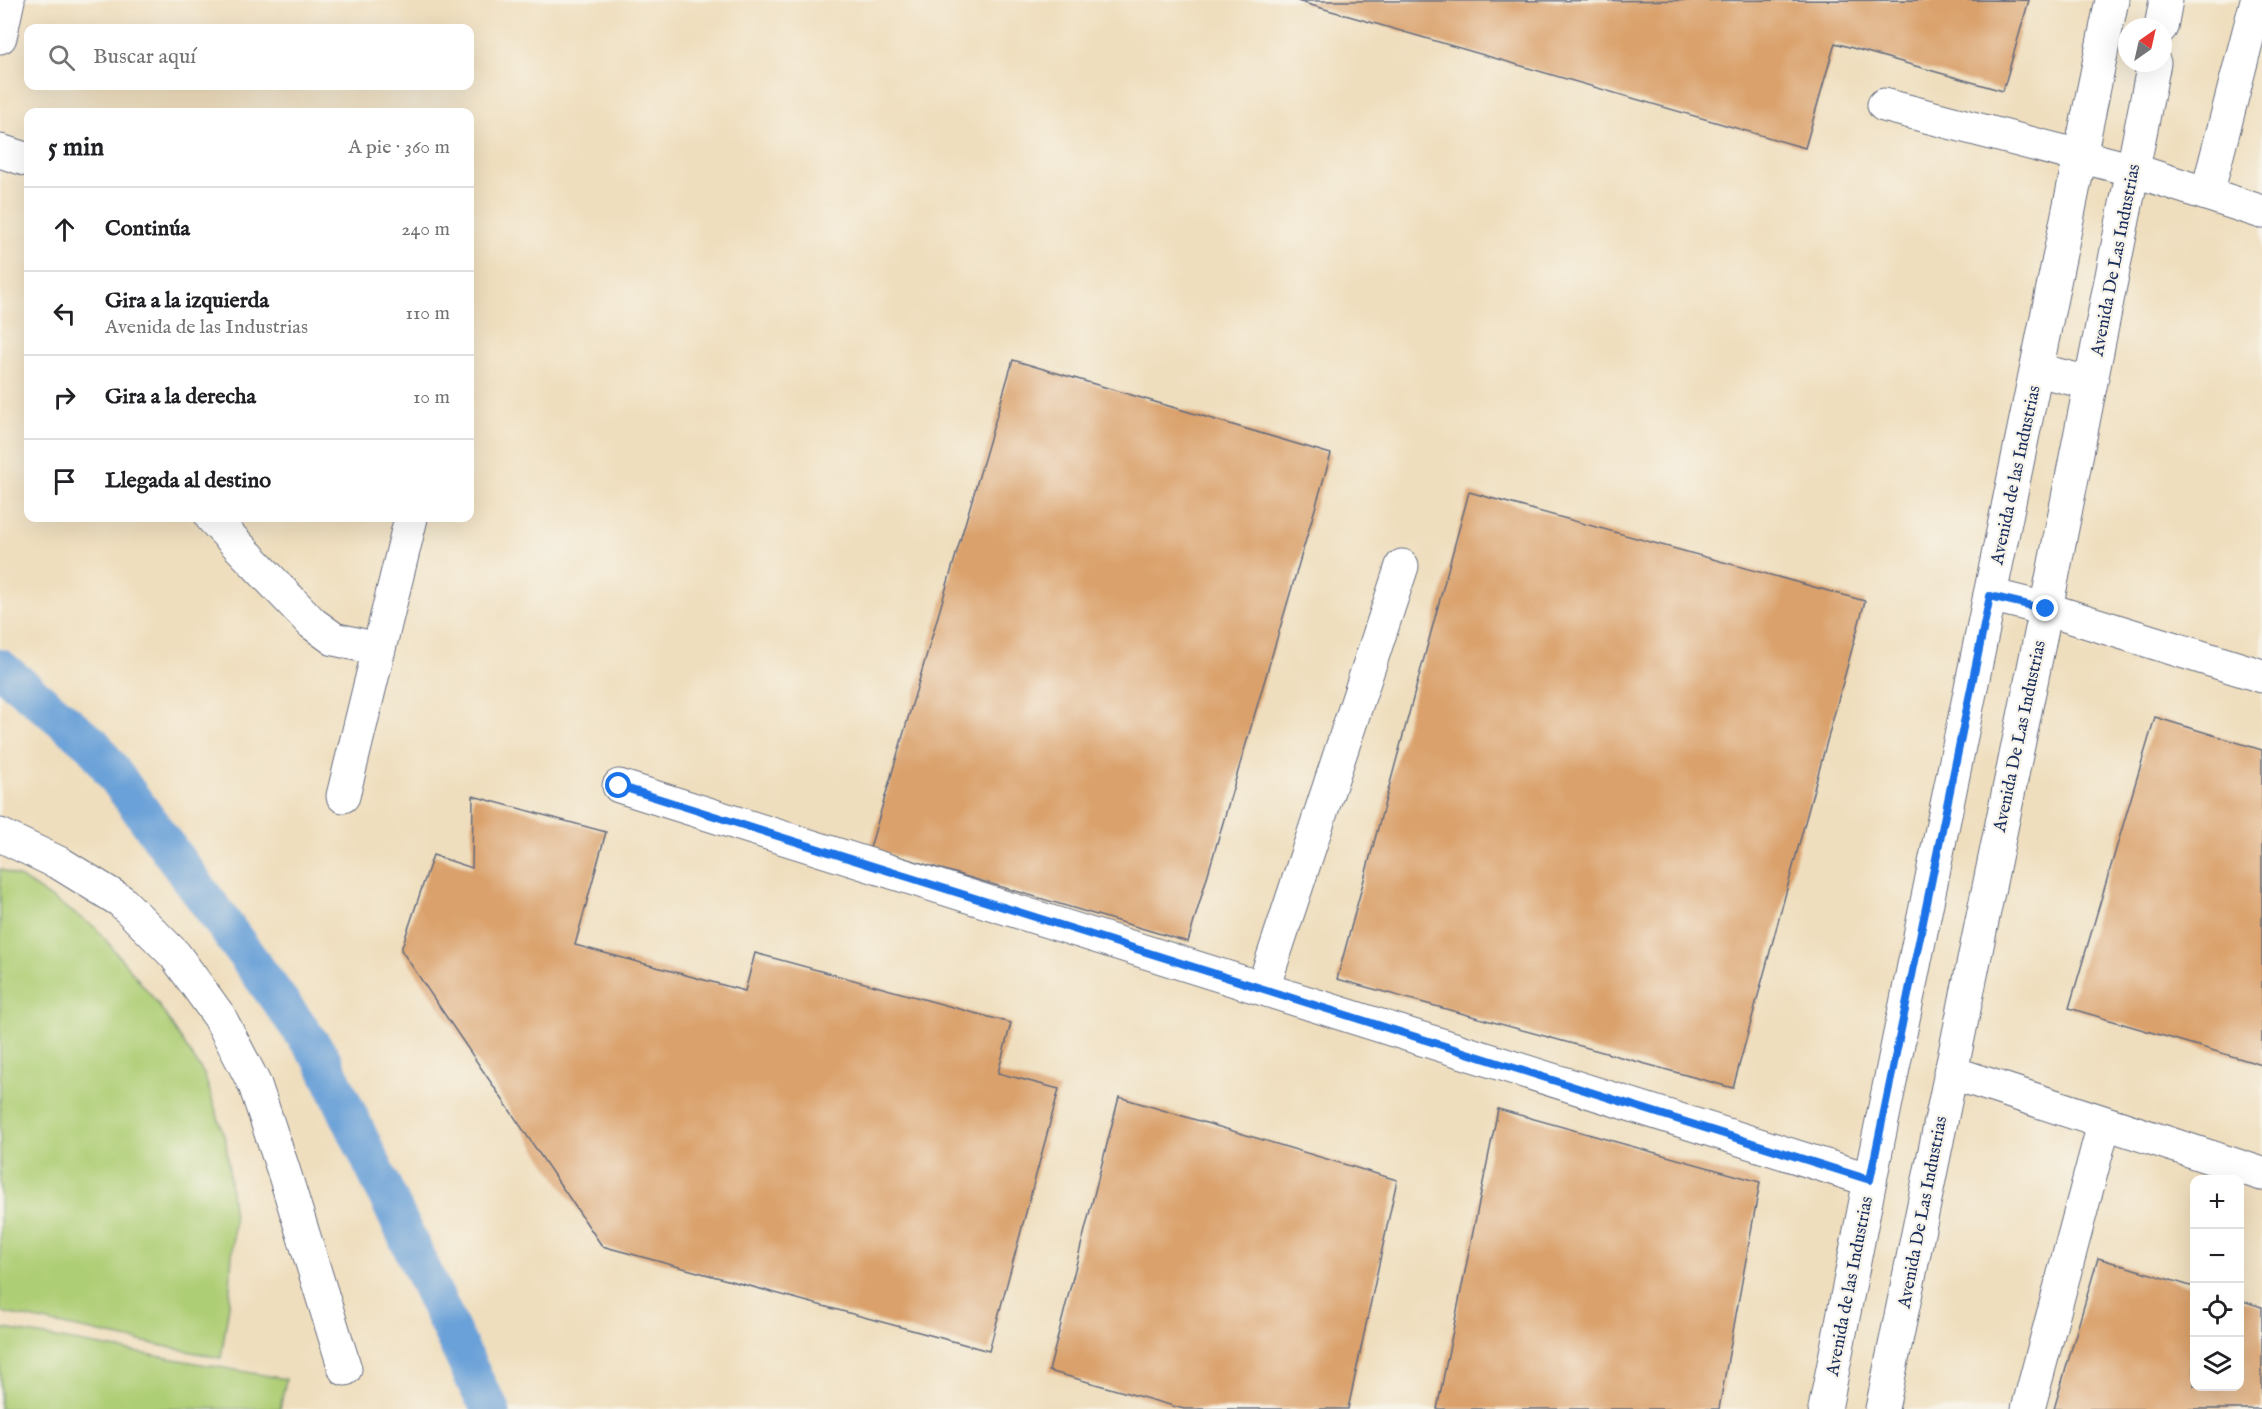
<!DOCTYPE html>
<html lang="es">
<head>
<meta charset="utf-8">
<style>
	body { margin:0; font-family:"IM FELL English",serif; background:#f6f6f6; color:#202124 }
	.controls { position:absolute; right:18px; bottom:18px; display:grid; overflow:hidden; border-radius:12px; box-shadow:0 6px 24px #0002 }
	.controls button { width:54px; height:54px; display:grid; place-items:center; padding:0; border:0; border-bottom:2px solid #e0e0e0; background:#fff; color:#202124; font:30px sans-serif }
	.compass { position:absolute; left:2118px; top:18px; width:54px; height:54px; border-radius:50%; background:#fff; box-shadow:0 6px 24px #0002; rotate:34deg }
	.stop { position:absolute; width:18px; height:18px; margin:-14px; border:4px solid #1a73e8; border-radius:50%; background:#fff }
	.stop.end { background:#1a73e8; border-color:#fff; box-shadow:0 2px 6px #0008 }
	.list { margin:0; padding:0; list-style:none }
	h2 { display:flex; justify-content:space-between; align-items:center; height:78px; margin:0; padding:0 24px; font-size:26px }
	h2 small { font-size:20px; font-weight:400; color:#757577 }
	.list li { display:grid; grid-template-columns:39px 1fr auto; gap:18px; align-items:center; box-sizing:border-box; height:84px; padding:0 24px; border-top:2px solid #e0e0e0 }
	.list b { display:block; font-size:22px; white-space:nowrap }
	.list p { margin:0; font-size:20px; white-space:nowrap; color:#757577 }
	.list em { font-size:20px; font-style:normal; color:#757577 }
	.icon { flex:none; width:33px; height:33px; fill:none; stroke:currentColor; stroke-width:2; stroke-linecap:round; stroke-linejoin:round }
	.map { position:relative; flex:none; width:2262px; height:1409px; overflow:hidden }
	.search { position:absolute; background:#fff; box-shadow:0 6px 24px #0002; left:24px; top:24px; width:450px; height:66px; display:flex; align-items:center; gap:15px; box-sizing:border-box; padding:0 21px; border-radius:12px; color:#757577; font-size:22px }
	.panel { position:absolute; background:#fff; box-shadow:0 6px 24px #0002; left:24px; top:108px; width:450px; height:414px; border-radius:12px }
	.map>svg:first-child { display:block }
	.green { fill:#aece75; stroke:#647e6a; stroke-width:1.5 }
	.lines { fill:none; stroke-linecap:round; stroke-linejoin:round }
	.canal { stroke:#6ba1d8; stroke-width:38 }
	.building { fill:#daa16c }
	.minor-casing { stroke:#656c7f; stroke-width:35 }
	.major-casing { stroke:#656c7f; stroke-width:35 }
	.minor { stroke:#fff; stroke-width:33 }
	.major { stroke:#fff; stroke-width:33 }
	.route { stroke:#1a73e8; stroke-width:8 }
	.labels { text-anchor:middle; stroke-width:4.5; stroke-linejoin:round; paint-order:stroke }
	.street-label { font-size:18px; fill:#1b2f5e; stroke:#f7f3e8 }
</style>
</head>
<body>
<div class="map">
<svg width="2262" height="1409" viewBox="0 0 2262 1409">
	<rect width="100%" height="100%" fill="#f7f3e8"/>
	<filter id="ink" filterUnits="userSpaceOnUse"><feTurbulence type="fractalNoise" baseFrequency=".0167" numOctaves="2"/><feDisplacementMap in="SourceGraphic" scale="12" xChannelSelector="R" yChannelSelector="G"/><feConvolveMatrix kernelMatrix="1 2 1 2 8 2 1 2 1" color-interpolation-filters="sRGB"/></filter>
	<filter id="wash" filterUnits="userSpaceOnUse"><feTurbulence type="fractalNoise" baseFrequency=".008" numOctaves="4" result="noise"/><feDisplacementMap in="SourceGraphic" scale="24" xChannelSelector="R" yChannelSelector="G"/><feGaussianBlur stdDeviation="1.35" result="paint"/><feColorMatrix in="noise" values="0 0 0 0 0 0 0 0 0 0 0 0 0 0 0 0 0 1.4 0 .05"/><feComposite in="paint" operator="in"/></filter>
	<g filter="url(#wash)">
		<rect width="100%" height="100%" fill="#efdebd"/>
		<g class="green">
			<polygon points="0,869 21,878 96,928 158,1004 204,1074 226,1142 234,1220 229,1305 221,1358 0,1312"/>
			<polygon points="0,1328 286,1379 280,1409 0,1409"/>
		</g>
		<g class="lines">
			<polyline class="canal" points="0,668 93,745 322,1059 479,1389 491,1409"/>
		</g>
		<g id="blocks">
			<g class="building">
				<polygon points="2029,0 2003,91 1835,43 1805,148 1297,1"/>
				<polygon points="1013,360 1331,454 1188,942 870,848"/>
				<polygon points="1469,492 1865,601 1733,1088 1337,979"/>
				<polygon points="2155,717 2262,750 2262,1065 2069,1008"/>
				<polygon points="473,796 606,832 575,945 745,991 755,953 1011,1023 998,1073 1059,1089 989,1351 602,1246 401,950 433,855 472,868"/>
				<polygon points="1119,1097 1397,1180 1348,1409 1184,1409 1049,1371"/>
				<polygon points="1498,1109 1760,1182 1719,1409 1437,1409"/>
				<polygon points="2098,1258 2194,1287 2194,1386 2240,1386 2240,1300 2262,1307 2262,1409 2054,1409"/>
			</g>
		</g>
	</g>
	<g filter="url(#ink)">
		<use href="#blocks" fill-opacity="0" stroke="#656c7f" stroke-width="1.5"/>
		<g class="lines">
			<defs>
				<g id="minor">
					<polyline points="0,37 8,0"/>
					<polyline points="1884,105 2133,170 2262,212"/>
					<polyline points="0,151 28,160"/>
					<polyline points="2207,194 2257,0"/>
					<polyline points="212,518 312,623 334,639 378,649"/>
					<polyline points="1990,595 2046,609 2262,676"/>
					<polyline points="619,786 1870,1180"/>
					<polyline points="343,796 411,518"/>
					<polyline points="0,835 61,864 121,901 175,955 219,1016 255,1085 283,1169 345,1369"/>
					<polyline points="1263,988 1402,566"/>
					<polyline points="1950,1072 2262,1174"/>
					<polyline points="2028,1409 2104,1124"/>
				</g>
				<g id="major">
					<polyline points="2161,27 2166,0"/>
					<polyline points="2037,370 2090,383"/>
					<polyline points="1825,1409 1870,1180 2112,0"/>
					<polyline points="1882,1409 2046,609 2154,63"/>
				</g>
			</defs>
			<use href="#minor" class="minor-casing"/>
			<use href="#major" class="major-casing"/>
			<use href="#minor" class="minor"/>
			<use href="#major" class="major"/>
		</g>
	</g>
	<g class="lines" filter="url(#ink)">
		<polyline class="route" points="619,786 1870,1180 1990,596 2046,609"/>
	</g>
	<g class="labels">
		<g class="street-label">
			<text transform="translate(2115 260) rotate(-79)" y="6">Avenida De Las Industrias</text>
			<text transform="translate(2015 475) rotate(-78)" y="6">Avenida de las Industrias</text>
			<text transform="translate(2019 736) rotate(-78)" y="6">Avenida De Las Industrias</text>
			<text transform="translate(1922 1212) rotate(-79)" y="6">Avenida De Las Industrias</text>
			<text transform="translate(1849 1286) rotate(-79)" y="6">Avenida de las Industrias</text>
		</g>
	</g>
</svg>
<div class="controls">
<button>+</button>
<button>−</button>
<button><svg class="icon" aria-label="locate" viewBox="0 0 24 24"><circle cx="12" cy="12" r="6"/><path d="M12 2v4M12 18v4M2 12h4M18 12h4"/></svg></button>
<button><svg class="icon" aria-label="layers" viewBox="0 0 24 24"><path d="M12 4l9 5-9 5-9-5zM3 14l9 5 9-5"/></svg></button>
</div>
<svg class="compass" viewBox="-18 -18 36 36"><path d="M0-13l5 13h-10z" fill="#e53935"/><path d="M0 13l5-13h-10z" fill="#757577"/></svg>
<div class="stop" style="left:619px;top:786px"></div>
<div class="stop end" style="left:2046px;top:609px"></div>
<div class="search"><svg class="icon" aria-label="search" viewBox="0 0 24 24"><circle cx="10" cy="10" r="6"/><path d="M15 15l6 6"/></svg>Buscar aquí</div>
<section class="panel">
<h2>5 min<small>A pie · 360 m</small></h2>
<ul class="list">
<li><svg class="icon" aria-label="ahead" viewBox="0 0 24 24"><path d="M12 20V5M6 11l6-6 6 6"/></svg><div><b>Continúa</b></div><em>240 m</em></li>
<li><svg class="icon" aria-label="left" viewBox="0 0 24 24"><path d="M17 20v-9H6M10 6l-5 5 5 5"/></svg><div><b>Gira a la izquierda</b><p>Avenida de las Industrias</p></div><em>110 m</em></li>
<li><svg class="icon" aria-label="right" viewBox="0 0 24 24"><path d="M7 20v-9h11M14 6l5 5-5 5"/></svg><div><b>Gira a la derecha</b></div><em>10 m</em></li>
<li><svg class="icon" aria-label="arrive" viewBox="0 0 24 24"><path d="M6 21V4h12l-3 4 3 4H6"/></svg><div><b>Llegada al destino</b></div></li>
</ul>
</section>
</div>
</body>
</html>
